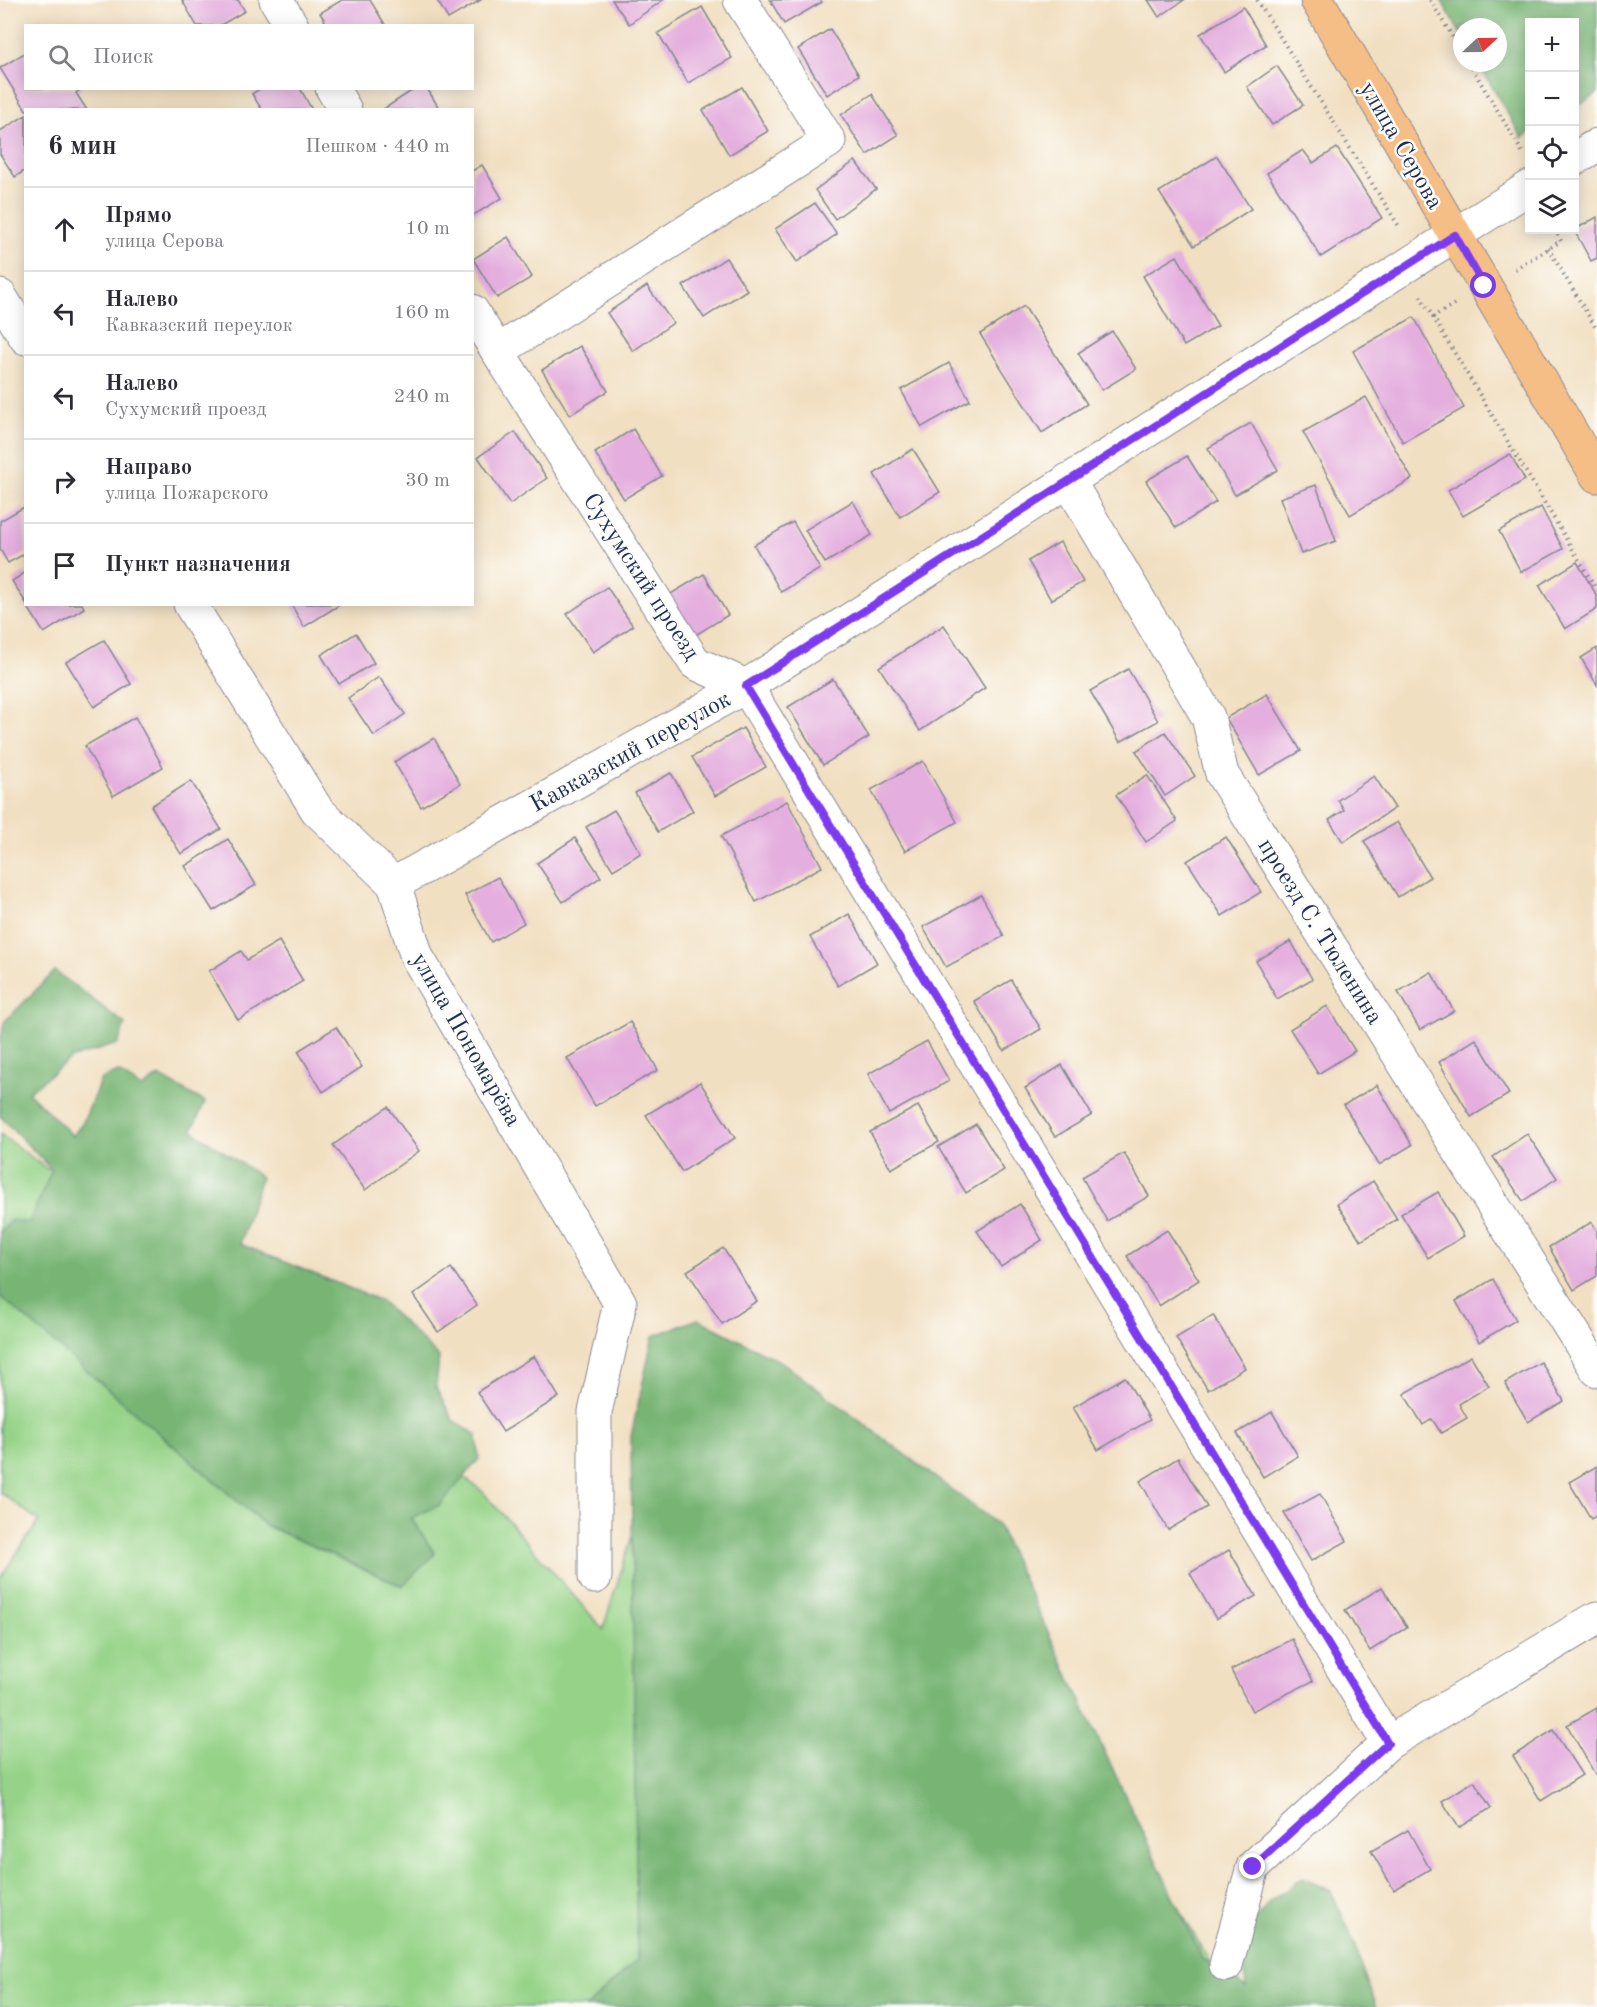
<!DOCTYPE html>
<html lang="ru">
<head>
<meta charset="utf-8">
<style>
	body { margin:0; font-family:"Old Standard TT",serif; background:#f7f7f7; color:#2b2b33 }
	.controls { position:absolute; right:18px; top:18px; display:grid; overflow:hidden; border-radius:0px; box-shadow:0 3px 15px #0003 }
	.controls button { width:54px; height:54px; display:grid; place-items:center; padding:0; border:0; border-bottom:2px solid #e1e1e2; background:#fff; color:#2b2b33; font:30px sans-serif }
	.compass { position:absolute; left:1453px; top:18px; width:54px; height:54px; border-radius:50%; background:#fff; box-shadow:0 3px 15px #0003; rotate:68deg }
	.stop { position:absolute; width:18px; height:18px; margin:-14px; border:4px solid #7c3aed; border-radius:50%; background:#fff }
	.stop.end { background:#7c3aed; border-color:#fff; box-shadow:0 2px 6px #0008 }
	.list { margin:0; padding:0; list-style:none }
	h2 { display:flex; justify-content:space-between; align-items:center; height:78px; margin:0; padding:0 24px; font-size:26px }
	h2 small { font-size:20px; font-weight:400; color:#7c7c81 }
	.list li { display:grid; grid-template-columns:39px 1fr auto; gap:18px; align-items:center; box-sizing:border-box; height:84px; padding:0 24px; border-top:2px solid #e1e1e2 }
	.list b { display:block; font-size:22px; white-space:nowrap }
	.list p { margin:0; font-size:20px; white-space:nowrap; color:#7c7c81 }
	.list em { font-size:20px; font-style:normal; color:#7c7c81 }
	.icon { flex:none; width:33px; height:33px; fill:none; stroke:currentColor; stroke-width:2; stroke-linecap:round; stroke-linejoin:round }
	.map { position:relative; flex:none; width:1597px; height:2007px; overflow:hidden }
	.search { position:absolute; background:#fff; box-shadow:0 3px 15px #0003; left:24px; top:24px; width:450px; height:66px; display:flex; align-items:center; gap:15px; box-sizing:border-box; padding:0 21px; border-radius:0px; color:#7c7c81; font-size:22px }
	.panel { position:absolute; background:#fff; box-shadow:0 3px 15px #0003; left:24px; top:108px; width:450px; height:498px; border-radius:0px }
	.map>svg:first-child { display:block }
	.green { fill:#96d388; stroke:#588173; stroke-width:1.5 }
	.forest { fill:#78b574; stroke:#4a7269; stroke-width:1.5 }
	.building { fill:#e4aede }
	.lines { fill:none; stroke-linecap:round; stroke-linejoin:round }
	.minor-casing { stroke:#868790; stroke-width:35 }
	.major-casing { stroke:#868790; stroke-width:35 }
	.path { stroke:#868790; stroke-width:4; stroke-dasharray:1.5 4.5; stroke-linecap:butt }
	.minor { stroke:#fff; stroke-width:33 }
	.major { stroke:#f6be87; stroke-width:33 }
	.route { stroke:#7c3aed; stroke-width:8 }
	.labels { text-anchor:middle; stroke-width:5; stroke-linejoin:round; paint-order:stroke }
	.street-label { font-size:24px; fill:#1b2f5e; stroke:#fdfcf7 }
</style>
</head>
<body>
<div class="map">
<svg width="1597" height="2007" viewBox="0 0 1597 2007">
	<rect width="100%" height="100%" fill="#fdfcf7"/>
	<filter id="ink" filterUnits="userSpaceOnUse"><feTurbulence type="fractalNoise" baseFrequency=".0167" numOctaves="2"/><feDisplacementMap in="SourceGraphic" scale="12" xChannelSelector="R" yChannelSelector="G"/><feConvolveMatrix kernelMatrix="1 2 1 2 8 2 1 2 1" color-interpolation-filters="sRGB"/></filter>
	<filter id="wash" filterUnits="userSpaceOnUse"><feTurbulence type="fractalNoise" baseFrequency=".008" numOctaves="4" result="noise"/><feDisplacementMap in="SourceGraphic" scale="24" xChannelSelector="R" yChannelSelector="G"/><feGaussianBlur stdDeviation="1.35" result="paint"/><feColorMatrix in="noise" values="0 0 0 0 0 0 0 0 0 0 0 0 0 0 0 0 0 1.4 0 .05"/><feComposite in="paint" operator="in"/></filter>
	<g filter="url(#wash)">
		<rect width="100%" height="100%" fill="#f1dfc1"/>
		<polygon class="green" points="0,1134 482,1491 603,1629 688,1356 960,1529 1236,2007 0,2007 0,1578 39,1521 0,1492"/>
		<g class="forest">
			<polygon points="1441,0 1597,0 1597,94 1575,107 1574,22 1530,22 1529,133 1522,138 1478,63 1498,63 1498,27 1462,27 1462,36"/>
			<polygon points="55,971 125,1024 118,1044 72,1058 28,1092 73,1136 84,1120 101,1079 118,1072 142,1088 159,1076 205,1102 192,1130 261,1177 240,1244 381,1301 439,1357 436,1387 453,1420 477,1435 479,1459 440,1505 411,1518 435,1554 402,1586 265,1525 0,1296 0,1232 12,1220 29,1223 52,1170 0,1116 0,1042 4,1022"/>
			<polygon points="698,1319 783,1363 997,1524 1202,1958 1246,1988 1242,1936 1270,1901 1303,1878 1331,1891 1348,1928 1377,2007 586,2007 637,1960 631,1436 653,1336"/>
		</g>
		<g id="blocks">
			<g class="building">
				<polygon points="182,0 238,0 245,11 219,26 197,26"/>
				<polygon points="342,0 370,0 386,26 328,26 320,13"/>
				<polygon points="437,0 481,0 448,19"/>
				<polygon points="612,0 663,0 629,24"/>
				<polygon points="770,0 820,0 822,2 784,24"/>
				<polygon points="1148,0 1184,0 1159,17"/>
				<polygon points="702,7 732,58 688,83 658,33"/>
				<polygon points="1243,7 1266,45 1224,72 1200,34"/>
				<polygon points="830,29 859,75 827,95 798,49"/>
				<polygon points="26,52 26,88 83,88 76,93 87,110 26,110 0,68"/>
				<polygon points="1277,66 1303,105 1272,125 1247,87"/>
				<polygon points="742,87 768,131 729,155 703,110"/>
				<polygon points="261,88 300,88 312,110 262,110 252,94"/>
				<polygon points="416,88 427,88 440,110 382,110"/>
				<polygon points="872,94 898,135 867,155 841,115"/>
				<polygon points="26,115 26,170 15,177 0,154 0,131"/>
				<polygon points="1337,148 1382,218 1321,257 1267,173 1303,150 1313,163"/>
				<polygon points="1217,156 1251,209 1194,246 1159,192"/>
				<polygon points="855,161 876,189 835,219 815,190"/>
				<polygon points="482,165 502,198 472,216 472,171"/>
				<polygon points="815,203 837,234 797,262 775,229"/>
				<polygon points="1597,217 1597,258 1591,261 1574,230"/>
				<polygon points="508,237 532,277 497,298 473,259"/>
				<polygon points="1177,256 1218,326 1184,346 1143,276"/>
				<polygon points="726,258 747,290 704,318 683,286"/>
				<polygon points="647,286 673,323 633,351 607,313"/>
				<polygon points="1024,306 1087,404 1042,433 980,334"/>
				<polygon points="1414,317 1464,408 1403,442 1353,351"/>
				<polygon points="1112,331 1136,369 1102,390 1078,353"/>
				<polygon points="580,346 608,391 570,415 542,370"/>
				<polygon points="949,363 970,400 922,427 901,390"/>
				<polygon points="1366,397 1412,479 1350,515 1303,432"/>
				<polygon points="1251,423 1278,470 1235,495 1208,448"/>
				<polygon points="633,429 662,476 624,499 595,453"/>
				<polygon points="515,432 547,478 510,504 478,457"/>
				<polygon points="913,449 940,492 900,517 874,474"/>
				<polygon points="1510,454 1525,480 1463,516 1448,490"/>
				<polygon points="1187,456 1216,502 1176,528 1146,481"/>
				<polygon points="1316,485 1336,541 1301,554 1280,498"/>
				<polygon points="853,501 872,535 825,563 805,530"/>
				<polygon points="24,507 26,553 8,563 0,549 0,521"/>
				<polygon points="1541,507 1563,549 1521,572 1499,531"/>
				<polygon points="793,522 820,569 781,592 754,545"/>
				<polygon points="1060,542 1083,582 1051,600 1028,561"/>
				<polygon points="1577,562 1597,596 1597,609 1565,629 1539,585"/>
				<polygon points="26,572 26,603 12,581"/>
				<polygon points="704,574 728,615 694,636 669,595"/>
				<polygon points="607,587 633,626 593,652 567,614"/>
				<polygon points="26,604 82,604 84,608 44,633"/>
				<polygon points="291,604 341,604 304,627"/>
				<polygon points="944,625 985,688 920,731 879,667"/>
				<polygon points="356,633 374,663 339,684 321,655"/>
				<polygon points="104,640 131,684 94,707 66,662"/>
				<polygon points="1597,648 1597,685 1581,658"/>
				<polygon points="1128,669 1158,721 1120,742 1090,691"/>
				<polygon points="379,677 405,714 374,736 348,698"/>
				<polygon points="833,679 869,737 823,765 788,707"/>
				<polygon points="1267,694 1301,751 1259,775 1226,718"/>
				<polygon points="135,717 163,767 113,796 85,746"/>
				<polygon points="743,728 766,767 715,796 692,757"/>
				<polygon points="1165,732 1195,776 1165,796 1136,751"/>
				<polygon points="434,738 460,784 421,807 394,762"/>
				<polygon points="923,761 957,822 905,851 871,790"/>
				<polygon points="671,773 693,811 658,832 635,793"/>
				<polygon points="1147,775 1177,821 1146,842 1116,795"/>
				<polygon points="1374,776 1395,808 1343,842 1329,820 1344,810 1338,800"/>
				<polygon points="191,781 221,829 181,854 151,806"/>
				<polygon points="787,801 822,867 756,902 721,836"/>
				<polygon points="614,810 641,853 613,870 586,827"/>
				<polygon points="1397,822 1430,877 1398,897 1364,841"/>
				<polygon points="1226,837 1261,892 1222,916 1187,861"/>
				<polygon points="575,838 601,877 563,902 537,863"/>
				<polygon points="228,839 256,885 213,911 185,866"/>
				<polygon points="498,877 524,923 491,942 465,895"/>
				<polygon points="981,895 1004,936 946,967 923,927"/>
				<polygon points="849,914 877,963 838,986 810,937"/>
				<polygon points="279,941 303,981 238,1020 209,971 241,951 247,960"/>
				<polygon points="1291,941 1312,979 1277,999 1256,961"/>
				<polygon points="1431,972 1454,1011 1420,1030 1398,992"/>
				<polygon points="1011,980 1041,1029 1004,1051 974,1001"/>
				<polygon points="1327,1006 1355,1051 1318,1074 1290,1029"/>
				<polygon points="630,1022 658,1070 595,1106 567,1058"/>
				<polygon points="336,1027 362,1067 323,1092 298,1051"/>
				<polygon points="1476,1039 1509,1094 1471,1117 1439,1062"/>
				<polygon points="927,1041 949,1081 889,1114 868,1074"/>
				<polygon points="1062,1065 1092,1115 1055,1137 1025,1088"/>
				<polygon points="700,1082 735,1138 682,1172 646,1115"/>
				<polygon points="1377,1085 1412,1145 1379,1165 1344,1105"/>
				<polygon points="918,1106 939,1142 891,1169 870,1132"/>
				<polygon points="388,1107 419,1151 365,1190 333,1145"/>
				<polygon points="976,1124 1004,1170 966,1193 938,1147"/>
				<polygon points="1527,1134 1557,1178 1523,1201 1493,1157"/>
				<polygon points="1124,1153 1149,1196 1107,1221 1082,1177"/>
				<polygon points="1373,1181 1397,1219 1361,1241 1337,1204"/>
				<polygon points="1438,1192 1464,1236 1428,1258 1401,1214"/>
				<polygon points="1020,1204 1042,1240 1001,1267 977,1231"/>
				<polygon points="1592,1222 1597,1231 1597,1276 1574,1290 1549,1247"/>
				<polygon points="1167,1230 1199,1280 1159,1306 1127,1256"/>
				<polygon points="723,1248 757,1301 722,1324 687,1271"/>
				<polygon points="451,1268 477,1305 438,1332 413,1295"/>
				<polygon points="1493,1279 1516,1320 1479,1342 1456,1301"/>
				<polygon points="1213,1315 1245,1368 1208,1390 1176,1338"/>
				<polygon points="534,1356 559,1397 503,1432 477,1392"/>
				<polygon points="1471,1356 1489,1386 1459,1404 1467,1418 1441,1433 1432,1419 1423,1425 1404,1394"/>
				<polygon points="1541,1362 1564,1401 1528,1422 1505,1383"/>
				<polygon points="1125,1377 1150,1420 1098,1450 1073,1407"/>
				<polygon points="1272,1412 1298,1456 1263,1477 1237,1433"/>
				<polygon points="1178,1458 1207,1507 1168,1530 1140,1481"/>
				<polygon points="1597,1466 1597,1515 1591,1519 1569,1482"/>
				<polygon points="1320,1494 1347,1541 1311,1561 1284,1513"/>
				<polygon points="1229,1550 1256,1596 1216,1619 1190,1573"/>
				<polygon points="1382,1587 1407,1627 1370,1651 1345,1610"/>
				<polygon points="1292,1639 1313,1681 1252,1711 1231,1670"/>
				<polygon points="1597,1708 1597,1773 1595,1774 1567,1725"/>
				<polygon points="1553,1730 1582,1775 1541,1801 1513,1756"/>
				<polygon points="1474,1781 1491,1808 1459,1828 1442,1801"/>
				<polygon points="1408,1830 1430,1869 1394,1890 1371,1851"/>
			</g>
		</g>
	</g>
	<g filter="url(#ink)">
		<use href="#blocks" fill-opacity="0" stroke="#868790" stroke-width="1.5"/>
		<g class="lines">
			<defs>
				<g id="minor">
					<polyline points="276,0 292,26"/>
					<polyline points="332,88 345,110"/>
					<polyline points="1574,159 1597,145"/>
					<polyline points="0,296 26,338"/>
					<polyline points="472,311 695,663 746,686 1388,1743"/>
					<polyline points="498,351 829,141 740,0"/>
					<polyline points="1068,480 1208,717 1222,774 1597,1370"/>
					<polyline points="190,604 317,810 394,884 417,957 620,1303 595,1412 595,1577"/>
					<polyline points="394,884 746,686 1530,187"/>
					<polyline points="1226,1965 1253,1867 1388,1743 1597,1618"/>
				</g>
				<polyline id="major" points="1317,0 1597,476"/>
			</defs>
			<use href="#minor" class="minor-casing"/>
			<use href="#major" class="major-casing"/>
			<g class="path">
				<polyline points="1257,0 1400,228"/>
				<polyline points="1430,0 1462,52"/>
				<polyline points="1469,63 1524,155"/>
				<polyline points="1548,248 1597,330"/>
				<polyline points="1515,269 1561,241 1556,230"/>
				<polyline points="1420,296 1433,317 1456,303"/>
				<polyline points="1433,317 1597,590"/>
			</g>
			<use href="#minor" class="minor"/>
			<use href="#major" class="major"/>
		</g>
	</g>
	<g class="lines" filter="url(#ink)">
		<polyline class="route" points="1253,1867 1388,1743 746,686 1455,235 1484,286"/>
	</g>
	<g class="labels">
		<g class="street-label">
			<text transform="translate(1402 145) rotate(60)" y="8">улица Серова</text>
			<text transform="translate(642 576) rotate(57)" y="8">Сухумский проезд</text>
			<text transform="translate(630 751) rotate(-29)" y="8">Кавказский переулок</text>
			<text transform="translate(1321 931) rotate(58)" y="8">проезд С. Тюленина</text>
			<text transform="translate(467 1039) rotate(60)" y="8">улица Пономарёва</text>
		</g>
	</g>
</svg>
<div class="controls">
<button>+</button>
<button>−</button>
<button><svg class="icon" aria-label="locate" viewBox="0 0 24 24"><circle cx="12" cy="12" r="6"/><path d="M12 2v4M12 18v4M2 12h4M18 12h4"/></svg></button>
<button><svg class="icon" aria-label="layers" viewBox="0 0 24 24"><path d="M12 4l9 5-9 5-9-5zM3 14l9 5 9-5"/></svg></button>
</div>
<svg class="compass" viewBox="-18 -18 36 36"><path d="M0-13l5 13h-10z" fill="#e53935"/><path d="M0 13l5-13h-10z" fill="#7c7c81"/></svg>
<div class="stop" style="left:1484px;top:286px"></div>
<div class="stop end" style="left:1253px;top:1867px"></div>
<div class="search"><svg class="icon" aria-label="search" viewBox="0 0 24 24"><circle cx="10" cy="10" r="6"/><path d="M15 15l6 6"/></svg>Поиск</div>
<section class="panel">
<h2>6 мин<small>Пешком · 440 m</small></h2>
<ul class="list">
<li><svg class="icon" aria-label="ahead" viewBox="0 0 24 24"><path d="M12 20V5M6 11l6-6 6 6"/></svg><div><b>Прямо</b><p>улица Серова</p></div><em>10 m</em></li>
<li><svg class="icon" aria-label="left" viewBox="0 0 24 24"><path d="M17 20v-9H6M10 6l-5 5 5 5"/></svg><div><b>Налево</b><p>Кавказский переулок</p></div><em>160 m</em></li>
<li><svg class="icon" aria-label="left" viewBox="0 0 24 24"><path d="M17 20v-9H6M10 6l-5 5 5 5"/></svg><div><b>Налево</b><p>Сухумский проезд</p></div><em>240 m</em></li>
<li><svg class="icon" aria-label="right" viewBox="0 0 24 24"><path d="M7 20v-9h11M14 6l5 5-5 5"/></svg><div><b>Направо</b><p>улица Пожарского</p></div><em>30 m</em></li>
<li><svg class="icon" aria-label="arrive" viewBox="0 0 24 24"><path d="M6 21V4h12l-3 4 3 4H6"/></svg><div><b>Пункт назначения</b></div></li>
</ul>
</section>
</div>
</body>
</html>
